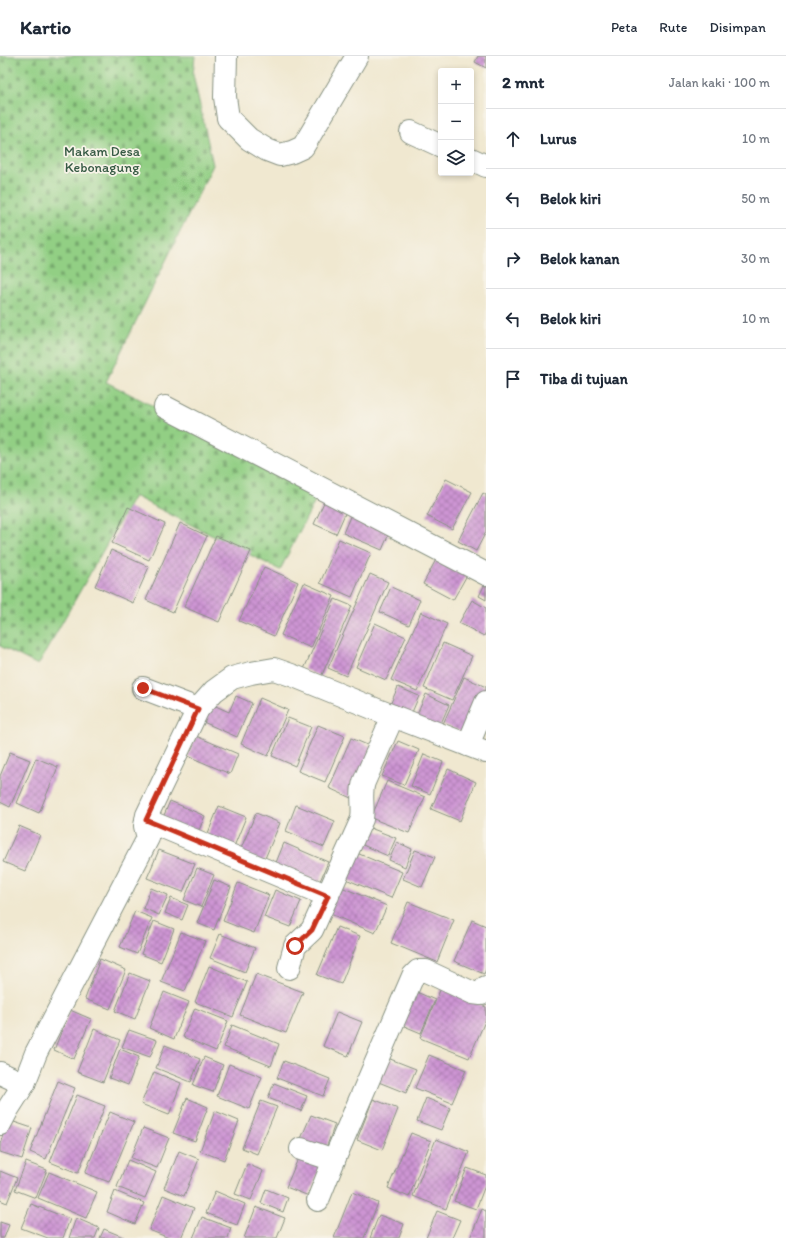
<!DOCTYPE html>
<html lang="id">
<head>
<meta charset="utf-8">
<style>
	body { margin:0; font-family:Itim,sans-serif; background:#f6f6f7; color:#1f2937 }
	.controls { position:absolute; right:12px; top:12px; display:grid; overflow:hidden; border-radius:4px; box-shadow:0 2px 6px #0003 }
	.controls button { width:36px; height:36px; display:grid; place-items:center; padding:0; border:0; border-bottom:1px solid #e0e1e3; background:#fff; color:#1f2937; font:20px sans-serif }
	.stop { position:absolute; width:12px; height:12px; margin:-9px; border:3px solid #c8321e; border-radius:50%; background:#fff }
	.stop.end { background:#c8321e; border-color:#fff; box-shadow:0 1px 4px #0008 }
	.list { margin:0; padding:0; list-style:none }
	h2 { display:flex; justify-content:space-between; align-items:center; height:52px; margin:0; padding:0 16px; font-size:17px }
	h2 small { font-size:13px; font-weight:400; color:#747a83 }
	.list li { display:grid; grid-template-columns:26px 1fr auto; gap:12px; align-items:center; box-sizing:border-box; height:60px; padding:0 16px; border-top:1px solid #e0e1e3 }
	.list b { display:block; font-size:15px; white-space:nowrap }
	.list em { font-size:13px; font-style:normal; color:#747a83 }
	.icon { flex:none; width:22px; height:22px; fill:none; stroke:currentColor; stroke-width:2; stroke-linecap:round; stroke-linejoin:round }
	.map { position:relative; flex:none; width:486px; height:1182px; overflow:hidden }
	header { display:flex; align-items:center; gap:24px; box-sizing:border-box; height:56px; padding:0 20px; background:#fff; border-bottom:1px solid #e0e1e3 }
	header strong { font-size:19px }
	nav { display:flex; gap:22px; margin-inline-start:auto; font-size:14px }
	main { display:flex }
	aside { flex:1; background:#fff }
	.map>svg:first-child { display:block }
	.cemetery { fill:url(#cemetery-stones); stroke:#58865c }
	.building { fill:url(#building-cross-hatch) }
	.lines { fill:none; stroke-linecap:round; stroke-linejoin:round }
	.street-casing { stroke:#889282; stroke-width:24 }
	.street { stroke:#fff; stroke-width:22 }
	.route { stroke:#c8321e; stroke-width:5 }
	.labels { text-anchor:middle; stroke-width:3.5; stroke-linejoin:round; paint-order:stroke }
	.park-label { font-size:14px; fill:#365a44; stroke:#f7f3e8 }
</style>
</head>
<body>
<header>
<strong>Kartio</strong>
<nav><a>Peta</a><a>Rute</a><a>Disimpan</a></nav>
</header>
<main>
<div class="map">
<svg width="486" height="1182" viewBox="0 0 486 1182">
	<defs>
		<pattern id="cemetery-stones" width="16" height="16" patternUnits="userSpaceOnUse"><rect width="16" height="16" fill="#92cf84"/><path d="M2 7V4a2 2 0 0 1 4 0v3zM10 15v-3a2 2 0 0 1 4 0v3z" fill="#77a96d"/></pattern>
		<pattern id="building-cross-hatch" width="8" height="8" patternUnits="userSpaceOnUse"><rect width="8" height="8" fill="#cd94d3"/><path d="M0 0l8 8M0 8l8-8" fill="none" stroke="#a67aac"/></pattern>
	</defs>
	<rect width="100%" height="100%" fill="#f7f3e8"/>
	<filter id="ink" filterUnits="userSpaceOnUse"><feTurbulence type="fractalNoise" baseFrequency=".025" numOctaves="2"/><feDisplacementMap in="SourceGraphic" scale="8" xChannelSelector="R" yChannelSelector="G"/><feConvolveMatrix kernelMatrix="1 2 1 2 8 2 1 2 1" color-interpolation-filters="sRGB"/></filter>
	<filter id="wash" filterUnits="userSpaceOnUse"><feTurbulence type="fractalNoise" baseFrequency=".012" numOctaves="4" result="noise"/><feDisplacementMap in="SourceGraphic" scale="16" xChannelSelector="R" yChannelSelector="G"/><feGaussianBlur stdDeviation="0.9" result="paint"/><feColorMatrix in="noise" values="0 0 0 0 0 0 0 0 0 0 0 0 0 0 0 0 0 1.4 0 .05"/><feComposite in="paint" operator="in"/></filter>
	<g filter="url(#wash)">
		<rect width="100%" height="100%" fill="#f0e8d0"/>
		<polygon class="cemetery" points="0,0 195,0 193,18 213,109 106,326 320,435 280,514 134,440 38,609 0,590"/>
		<g id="blocks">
			<g class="building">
				<polygon points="478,0 486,0 486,12 475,6"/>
				<polygon points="446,423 472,436 452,473 427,460"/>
				<polygon points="483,437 486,439 486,476 476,495 458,485"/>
				<polygon points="326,442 348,451 336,478 314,468"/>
				<polygon points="128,451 165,468 149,504 112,487"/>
				<polygon points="352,456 391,473 382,494 343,477"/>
				<polygon points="180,467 207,480 173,556 146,544"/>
				<polygon points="216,480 251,495 219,566 184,551"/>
				<polygon points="339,483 371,497 352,541 320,527"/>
				<polygon points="111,494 149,511 133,547 95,530"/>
				<polygon points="440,496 471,512 453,544 423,528"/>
				<polygon points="264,511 298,526 274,580 239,565"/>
				<polygon points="370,518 388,526 346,620 328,612"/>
				<polygon points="486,526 486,544 479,540"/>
				<polygon points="304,527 334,540 311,592 281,579"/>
				<polygon points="391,531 420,544 409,569 380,556"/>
				<polygon points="335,543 352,550 321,621 304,613"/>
				<polygon points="472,544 486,552 486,576 484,580 459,567"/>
				<polygon points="421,556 447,568 417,635 391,624"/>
				<polygon points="375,567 406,581 386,624 356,611"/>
				<polygon points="443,587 472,600 452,644 424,632"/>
				<polygon points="464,621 486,631 486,639 468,679 443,668"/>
				<polygon points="398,631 419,640 410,661 389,651"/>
				<polygon points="426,638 449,649 439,672 416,661"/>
				<polygon points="236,640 252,647 237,681 201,665 209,647 229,656"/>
				<polygon points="260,642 288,654 268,700 241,688"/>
				<polygon points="288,662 311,671 295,710 272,700"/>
				<polygon points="318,669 345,680 325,726 298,715"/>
				<polygon points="196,680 238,698 230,718 188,700"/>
				<polygon points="351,682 372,691 351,742 329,732"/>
				<polygon points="398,685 419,694 404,729 382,720"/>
				<polygon points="10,696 30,704 10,751 0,746 0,720"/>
				<polygon points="424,698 443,706 430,738 411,730"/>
				<polygon points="36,702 58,711 39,757 17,747"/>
				<polygon points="448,713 476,726 460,765 431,753"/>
				<polygon points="387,725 425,741 409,777 371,762"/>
				<polygon points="170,745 205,760 197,779 162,764"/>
				<polygon points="296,749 335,765 324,791 286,775"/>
				<polygon points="219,750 246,761 233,793 206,782"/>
				<polygon points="256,757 280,767 263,807 239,797"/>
				<polygon points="19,770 40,779 25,815 3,806"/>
				<polygon points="365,770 396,782 388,800 358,787"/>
				<polygon points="397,786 412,793 405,811 389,804"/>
				<polygon points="284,787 328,806 317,832 273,814"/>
				<polygon points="159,794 195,808 183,836 147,822"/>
				<polygon points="415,794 435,801 422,831 403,823"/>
				<polygon points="352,795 402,816 391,842 341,821"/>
				<polygon points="197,812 214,819 201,851 184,844"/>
				<polygon points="214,824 231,831 214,874 197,867"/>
				<polygon points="238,827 269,839 254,877 223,865"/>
				<polygon points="339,830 387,850 375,877 328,857"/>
				<polygon points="151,832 168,839 159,859 143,852"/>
				<polygon points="275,834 301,845 290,871 264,861"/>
				<polygon points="171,842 188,849 182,864 165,857"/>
				<polygon points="408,846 454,864 437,906 391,887"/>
				<polygon points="135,855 152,862 137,898 120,891"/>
				<polygon points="472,864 486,870 486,913 484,918 454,905"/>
				<polygon points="154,865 174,873 161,906 141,898"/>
				<polygon points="337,871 360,880 341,928 317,919"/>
				<polygon points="181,876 205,885 185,935 161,926"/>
				<polygon points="220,878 255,892 245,916 210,902"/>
				<polygon points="100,903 126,914 110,953 85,943"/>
				<polygon points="209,910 247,926 233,961 195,946"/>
				<polygon points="130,917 150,925 135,963 115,955"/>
				<polygon points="256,918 303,936 286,977 240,959"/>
				<polygon points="441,932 486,951 486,963 469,1002 420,982"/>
				<polygon points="412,934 435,944 421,977 397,967"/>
				<polygon points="164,936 189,946 174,983 149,972"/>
				<polygon points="195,952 228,965 216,995 183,981"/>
				<polygon points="70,954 91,963 74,1003 54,994"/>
				<polygon points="337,956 362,966 348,1000 323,990"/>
				<polygon points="232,969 279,988 271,1010 224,991"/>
				<polygon points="94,973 120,984 103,1026 77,1016"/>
				<polygon points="129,974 157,984 150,1001 122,991"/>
				<polygon points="165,989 200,1003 191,1026 156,1012"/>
				<polygon points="120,993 139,1001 128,1029 109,1022"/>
				<polygon points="429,999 466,1014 452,1047 415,1032"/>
				<polygon points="204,1001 223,1009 213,1036 193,1029"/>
				<polygon points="385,1001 416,1013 406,1037 376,1025"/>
				<polygon points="284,1005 330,1023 323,1040 277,1022"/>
				<polygon points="229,1008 262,1021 249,1053 217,1040"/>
				<polygon points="154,1016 181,1027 169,1059 141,1048"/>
				<polygon points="58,1025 75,1032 46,1103 30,1096"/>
				<polygon points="274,1027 307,1040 301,1055 268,1042"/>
				<polygon points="77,1039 105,1050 78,1117 50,1106"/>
				<polygon points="187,1042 208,1051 195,1085 173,1077"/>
				<polygon points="426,1042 450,1052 441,1074 417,1065"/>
				<polygon points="373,1043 398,1053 382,1094 357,1084"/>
				<polygon points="261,1045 277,1051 257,1098 242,1092"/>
				<polygon points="215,1055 239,1065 224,1104 200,1095"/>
				<polygon points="110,1056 134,1066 109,1126 85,1117"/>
				<polygon points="311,1059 335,1068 325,1095 300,1085"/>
				<polygon points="8,1064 32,1072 22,1103 0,1096 0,1088"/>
				<polygon points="143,1072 169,1082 157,1112 131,1102"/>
				<polygon points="411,1077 431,1085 409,1141 388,1132"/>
				<polygon points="436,1083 469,1096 446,1153 413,1140"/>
				<polygon points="179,1095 199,1103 184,1140 164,1132"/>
				<polygon points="300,1098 322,1107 309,1140 286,1131"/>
				<polygon points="128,1104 156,1116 145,1142 117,1131"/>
				<polygon points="26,1106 47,1114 36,1142 15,1134"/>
				<polygon points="247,1108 263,1115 251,1144 235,1138"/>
				<polygon points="467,1112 486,1119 486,1127 476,1153 454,1145"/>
				<polygon points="0,1115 17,1122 7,1147 0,1144"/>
				<polygon points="49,1116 97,1136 86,1162 38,1142"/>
				<polygon points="266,1133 288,1142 283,1156 261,1147"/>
				<polygon points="115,1135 144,1147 135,1168 107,1156"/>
				<polygon points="215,1135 245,1148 237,1169 206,1157"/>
				<polygon points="352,1136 378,1147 364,1182 334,1182"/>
				<polygon points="163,1139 194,1152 181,1182 169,1182 149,1174"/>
				<polygon points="31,1148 70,1163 63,1182 48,1182 21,1172"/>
				<polygon points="256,1151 285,1162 277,1182 244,1182"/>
				<polygon points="482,1153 486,1155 486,1182 470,1182"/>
				<polygon points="437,1155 460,1164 452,1182 426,1182"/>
				<polygon points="379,1159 404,1168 399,1182 370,1182"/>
				<polygon points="202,1161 231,1172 228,1182 193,1182"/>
				<polygon points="76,1162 99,1172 95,1182 69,1182"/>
				<polygon points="0,1166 9,1169 4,1182 0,1182"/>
				<polygon points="104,1173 126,1182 100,1182"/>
			</g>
		</g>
	</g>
	<g filter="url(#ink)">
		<use href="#blocks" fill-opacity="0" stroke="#889282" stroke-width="1"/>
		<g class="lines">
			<defs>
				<g id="street">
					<polyline points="226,0 225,41 228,62 249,83 267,94 280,99 292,96 303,91 357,0"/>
					<polyline points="411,76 441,90"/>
					<polyline points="471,103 486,110"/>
					<polyline points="165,351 486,518"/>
					<polyline points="143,632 198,653"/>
					<polyline points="468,689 486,646"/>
					<polyline points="146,764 328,840"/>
					<path d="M289,912l6,-22 17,-16 50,-111c2,-13 -2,-25 2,-37l29,-66"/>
					<polyline points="0,1017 24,1028"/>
					<polyline points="0,1068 8,1053 24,1028 36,997 148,782 145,770 147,759 198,653 214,635 232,622 251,617 274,613 294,620 375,653 486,696"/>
					<polyline points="301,1093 334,1104 413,920 418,915 426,915 473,937 481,938 486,931"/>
					<polyline points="318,1144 334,1104"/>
				</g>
			</defs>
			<use href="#street" class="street-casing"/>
			<use href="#street" class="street"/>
		</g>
	</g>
	<g class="lines" filter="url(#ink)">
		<polyline class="route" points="143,632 198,653 146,764 328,840 312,874 295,890"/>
	</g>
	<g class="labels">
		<g class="park-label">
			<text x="102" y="100">Makam Desa<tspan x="102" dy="16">Kebonagung</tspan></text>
		</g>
	</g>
</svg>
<div class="controls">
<button>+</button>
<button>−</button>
<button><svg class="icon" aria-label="layers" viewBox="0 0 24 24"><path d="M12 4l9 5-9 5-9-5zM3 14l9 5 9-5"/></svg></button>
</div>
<div class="stop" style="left:295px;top:890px"></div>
<div class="stop end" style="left:143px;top:632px"></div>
</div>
<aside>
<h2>2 mnt<small>Jalan kaki · 100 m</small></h2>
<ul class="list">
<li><svg class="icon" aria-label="ahead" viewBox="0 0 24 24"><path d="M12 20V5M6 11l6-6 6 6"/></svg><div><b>Lurus</b></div><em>10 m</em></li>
<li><svg class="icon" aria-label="left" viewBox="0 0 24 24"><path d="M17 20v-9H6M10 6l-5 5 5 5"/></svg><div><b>Belok kiri</b></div><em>50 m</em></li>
<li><svg class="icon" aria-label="right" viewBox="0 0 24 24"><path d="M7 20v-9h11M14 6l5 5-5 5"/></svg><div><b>Belok kanan</b></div><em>30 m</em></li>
<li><svg class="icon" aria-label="left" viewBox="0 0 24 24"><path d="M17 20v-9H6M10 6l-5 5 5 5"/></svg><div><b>Belok kiri</b></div><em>10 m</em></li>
<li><svg class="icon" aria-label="arrive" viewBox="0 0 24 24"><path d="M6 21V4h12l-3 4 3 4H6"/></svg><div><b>Tiba di tujuan</b></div></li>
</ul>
</aside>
</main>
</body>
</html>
